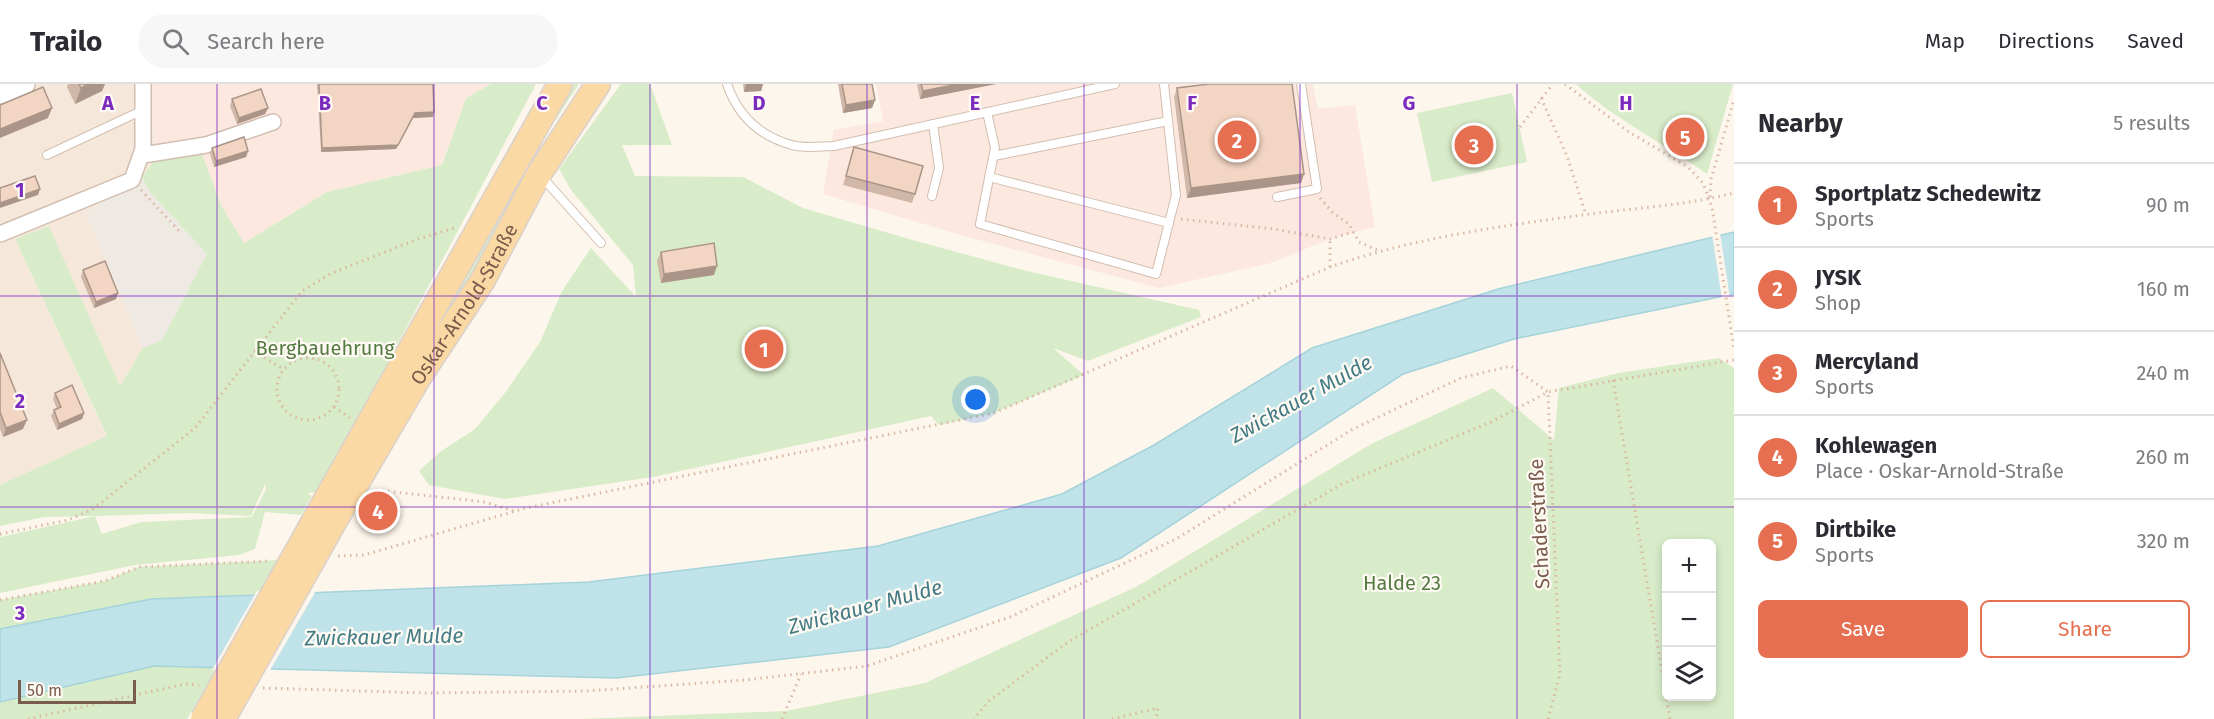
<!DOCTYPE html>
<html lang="en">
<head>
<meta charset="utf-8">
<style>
	body { margin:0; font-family:"Fira Sans",sans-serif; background:#f7f7f7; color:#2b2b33 }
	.controls { position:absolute; right:18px; bottom:18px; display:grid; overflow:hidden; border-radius:9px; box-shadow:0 3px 9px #0003 }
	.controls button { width:54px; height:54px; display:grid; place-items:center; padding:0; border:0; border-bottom:2px solid #e1e1e2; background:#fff; color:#2b2b33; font:30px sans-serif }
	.scale { position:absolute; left:18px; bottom:15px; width:118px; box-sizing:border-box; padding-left:6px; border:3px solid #7a5c4d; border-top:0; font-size:16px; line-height:21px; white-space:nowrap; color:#7a5c4d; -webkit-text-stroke:4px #fffaf3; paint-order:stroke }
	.you { position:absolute; left:976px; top:316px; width:21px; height:21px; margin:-15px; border:4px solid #fff; border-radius:50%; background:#1a73e8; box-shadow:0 0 0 9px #1a73e833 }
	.badge { display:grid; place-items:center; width:39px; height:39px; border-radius:50%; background:#e76f51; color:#fff; font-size:20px; font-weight:700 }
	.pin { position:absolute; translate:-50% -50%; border:3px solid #fff; box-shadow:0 2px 6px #0006 }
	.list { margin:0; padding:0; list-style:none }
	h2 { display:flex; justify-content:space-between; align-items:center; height:78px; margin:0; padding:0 24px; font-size:26px }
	h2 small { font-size:20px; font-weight:400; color:#7c7c81 }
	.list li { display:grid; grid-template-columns:39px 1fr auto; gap:18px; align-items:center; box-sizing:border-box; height:84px; padding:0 24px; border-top:2px solid #e1e1e2 }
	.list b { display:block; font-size:22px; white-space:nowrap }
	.list p { margin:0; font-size:20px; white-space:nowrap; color:#7c7c81 }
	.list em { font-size:20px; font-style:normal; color:#7c7c81 }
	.actions { display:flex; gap:12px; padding:18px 24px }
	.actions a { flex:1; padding:14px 0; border:2px solid #e76f51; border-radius:9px; text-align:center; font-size:21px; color:#e76f51 }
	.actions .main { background:#e76f51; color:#fff }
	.icon { flex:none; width:33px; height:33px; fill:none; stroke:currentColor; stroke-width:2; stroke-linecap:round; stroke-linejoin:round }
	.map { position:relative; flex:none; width:1734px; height:635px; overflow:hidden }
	header { display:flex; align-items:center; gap:36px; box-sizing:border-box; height:84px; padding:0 30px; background:#fff; border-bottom:2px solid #e1e1e2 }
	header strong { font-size:28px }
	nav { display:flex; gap:33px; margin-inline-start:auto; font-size:21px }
	.search { width:420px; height:54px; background:#f7f7f7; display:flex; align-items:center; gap:15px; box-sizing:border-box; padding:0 21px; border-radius:33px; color:#7c7c81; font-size:22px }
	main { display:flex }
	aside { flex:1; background:#fff }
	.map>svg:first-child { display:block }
	.residential { fill:#f5e8da }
	.commercial { fill:#fde8e0 }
	.industrial { fill:#efe9e4 }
	.green { fill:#d8ecc9; fill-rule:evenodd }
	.water { fill:#bfe3e8; stroke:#a5d3da; stroke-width:1.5 }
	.pier { fill:#fdf6ec }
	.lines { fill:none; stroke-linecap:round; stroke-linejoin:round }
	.lane-casing { stroke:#d1beb0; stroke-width:10 }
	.street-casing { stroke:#d1beb0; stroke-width:18 }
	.secondary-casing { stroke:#d6c0b0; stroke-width:24 }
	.primary-casing { stroke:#dad1cd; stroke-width:27 }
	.path { stroke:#d9b8a5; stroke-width:3; stroke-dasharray:1.5 4.5; stroke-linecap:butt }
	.lane { stroke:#fff; stroke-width:8 }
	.street { stroke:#fff; stroke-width:15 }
	.secondary { stroke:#fff; stroke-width:21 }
	.primary { stroke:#fbd9a5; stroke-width:24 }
	.primary-bridge-casing { stroke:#dad1cd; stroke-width:27; stroke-linecap:butt }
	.primary-bridge { stroke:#fbd9a5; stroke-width:24 }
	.wall { fill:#d1b7a8 }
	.shaded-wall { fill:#aa9588 }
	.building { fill:#f3d5c3; stroke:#aa9588; stroke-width:1.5 }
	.grid { fill:none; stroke:#7b2cbf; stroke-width:1.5; stroke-opacity:0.55 }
	.labels { text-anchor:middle; stroke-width:4.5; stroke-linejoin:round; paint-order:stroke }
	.street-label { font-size:20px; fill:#7a5c4d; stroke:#fffaf3 }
	.park-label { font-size:20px; fill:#537a41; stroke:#fffaf3 }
	.water-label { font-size:21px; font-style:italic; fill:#437c86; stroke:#fffaf3 }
	.grid-label { font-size:20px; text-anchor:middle; font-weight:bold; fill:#7b2cbf; stroke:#fffaf3; stroke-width:4.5; stroke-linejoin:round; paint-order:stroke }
</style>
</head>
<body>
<header>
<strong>Trailo</strong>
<div class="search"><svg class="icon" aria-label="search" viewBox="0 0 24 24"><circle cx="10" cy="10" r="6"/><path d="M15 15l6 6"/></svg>Search here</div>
<nav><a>Map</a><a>Directions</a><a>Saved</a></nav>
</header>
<main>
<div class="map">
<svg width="1734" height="635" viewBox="0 0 1734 635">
	<rect width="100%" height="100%" fill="#fdf6ec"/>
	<polygon class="residential" points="0,0 153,0 154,77 142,93 86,129 143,264 120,302 49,143 15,155 107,353 0,401"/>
	<g class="commercial">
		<polygon points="153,0 491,0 466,14 442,81 327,108 244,159 222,123 202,70 154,77"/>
		<polygon points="876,0 1313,0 1318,25 1355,21 1375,143 1330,155 1271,179 1159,204 964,152 823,110 834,46 883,37"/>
	</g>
	<polygon class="industrial" points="142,93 149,107 207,170 162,256 143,264 86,129"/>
	<g class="green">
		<path d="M491,0h45l-217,408 -12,1 5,3 -11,19 -36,-3 -10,37 -16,6 -104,10 -135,28v-56l95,-21 -51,1 -44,9v-41l107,-49 -92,-197 34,-13 71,160 23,-38 19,-8 45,-86 -58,-63 -7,-14 12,-16 48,-7 20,53 22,36 83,-51 115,-27 24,-67zM265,400l1,5 -14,28 -111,5 -39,12 -7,-18 96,-3 60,3z"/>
		<polygon points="571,0 579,0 545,52 496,153 445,235 442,233"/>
		<polygon points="621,0 650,0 672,61 622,61 635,92 743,93 803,124 909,155 1023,186 1199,226 1201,233 1088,277 1053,264 1084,291 994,329 939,341 931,332 653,393 504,415 429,401 419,387 440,368 475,345 505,309 540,258 562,207 591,164 636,213 633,181 571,106 559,85"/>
		<path d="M1576,0h157l-26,90c-43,-31 -92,-54 -131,-90z"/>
		<polygon points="1512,9 1527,78 1432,98 1417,29"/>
		<path d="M1719,274l15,10v351h-1155l207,-8 139,-28 211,-96 235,-143 122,-56 61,52 5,-52 59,-15zM1666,460h46v152h-46z"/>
		<polygon points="280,476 260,510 151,515 0,545 0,516 105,497 139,483"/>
		<polygon points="154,582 218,583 187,635 0,635 0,618"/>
	</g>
	<polygon class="water" points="1734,148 1734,210 1514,255 1403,290 1121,474 889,563 616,594 154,582 0,618 0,545 151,515 589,498 878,462 1062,410 1154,361 1312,264 1498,205"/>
	<g class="pier">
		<polygon points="1720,149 1730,214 1722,215 1712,150"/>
		<polygon points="317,505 269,588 212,586 257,507"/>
	</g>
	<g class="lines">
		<defs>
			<g id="lane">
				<path d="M727,0c11,32 32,52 65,61 13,4 30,1 42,1l281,-62"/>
				<polyline points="987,28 995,64 980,140 1156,190 1176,111 1164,0"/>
				<polyline points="47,71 143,26"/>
				<polyline points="994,72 1168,37"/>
				<polyline points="542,93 601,159"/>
				<polyline points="989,93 1169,139"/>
				<polyline points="932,112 939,84 933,40"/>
				<polyline points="1277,113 1317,105 1301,0"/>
			</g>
			<g id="street">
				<polyline points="143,71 206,61 273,38"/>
				<polyline points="0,150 132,96 143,65 143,0"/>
			</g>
			<polyline id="secondary" points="0,9 24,0"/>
			<g id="primary">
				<polyline points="314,437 560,0"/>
				<path id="s1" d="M333,440l86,-147 64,-97 56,-106 59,-90"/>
			</g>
		</defs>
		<use href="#lane" class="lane-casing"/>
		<use href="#street" class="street-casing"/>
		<use href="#secondary" class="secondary-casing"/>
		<use href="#primary" class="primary-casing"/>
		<g class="path">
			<polyline points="1565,0 1629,48 1688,83 1703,99 1712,123 1734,265"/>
			<polyline points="1541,14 1567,72 1586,131"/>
			<polyline points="1520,43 1553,0"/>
			<polyline points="141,106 181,149"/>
			<polyline points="1710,113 1711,95 1734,16"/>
			<polyline points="1320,114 1333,129 1349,140 1359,158 1377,166"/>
			<polyline points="1181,135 1274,145 1330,155 1353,148"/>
			<polyline points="1330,183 1330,155"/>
			<polyline points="254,267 283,285"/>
			<circle cx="308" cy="305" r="31"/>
			<polyline points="1613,296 1670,635"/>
			<polyline points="334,323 350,334"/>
			<polyline points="376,406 485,418 514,427"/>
			<polyline points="0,450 68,436 93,425 195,344 302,207 332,189 418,155 458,143"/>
			<path d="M338,472l26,-1 162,-47 468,-95 336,-146c82,-29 172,-41 259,-53 48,-6 98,-9 145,-21"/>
			<polyline points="0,516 105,497 139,483 269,477"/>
			<polyline points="263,604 427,609 586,607 745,596 867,582 1010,533 1176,455 1353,345 1461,294 1511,282 1548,308 1491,338 1342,400 1068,558 989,617 974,635"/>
			<polyline points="28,635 185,600 199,601"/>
			<polyline points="782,635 801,590"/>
			<polyline points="1112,635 1158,624 1156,635"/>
			<polyline points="1548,635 1560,590 1548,308 1734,276"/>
		</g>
		<use href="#lane" class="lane"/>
		<use href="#street" class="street"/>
		<use href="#secondary" class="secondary"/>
		<use href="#primary" class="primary"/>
		<defs>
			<g id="primary-bridge">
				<polyline points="203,635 314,437"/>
				<polyline points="223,635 333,440"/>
			</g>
		</defs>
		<use href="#primary-bridge" class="primary-bridge-casing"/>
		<use href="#primary-bridge" class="primary-bridge"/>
	</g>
	<g class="wall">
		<polygon points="68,0 105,0 102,7 75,20 67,3"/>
		<polygon points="317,0 433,0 434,28 433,33 413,34 396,65 321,68"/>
		<polygon points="743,0 767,0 763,0 761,7 744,8"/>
		<polygon points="838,0 872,0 875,16 872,24 843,29"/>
		<polygon points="917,0 996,0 920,15"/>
		<polygon points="1177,4 1304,90 1301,99 1187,114 1174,13"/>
		<polygon points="232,15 268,24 265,30 237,40 230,22"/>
		<polygon points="854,63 915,110 912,119 843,101"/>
		<polygon points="212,64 248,67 246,73 214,83 210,70"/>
		<polygon points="661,168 714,191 661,199 657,177"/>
		<polygon points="83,186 116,215 94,224 81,193"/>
		<polygon points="0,269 23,345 3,353 0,345"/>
		<polygon points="55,309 84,329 82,335 57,346 51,332 54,326 57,325 53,315"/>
	</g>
	<g class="shaded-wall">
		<polygon points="88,0 105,0 102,7 75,20 81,4"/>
		<polygon points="746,0 767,0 763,0 761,7 744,8"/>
		<polygon points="958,0 996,0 920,15 923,7"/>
		<polygon points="875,16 872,24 843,29 846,21"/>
		<polygon points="52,24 48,34 0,54 0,45"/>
		<polygon points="268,24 265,30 237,40 239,34"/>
		<polygon points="434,28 433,33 413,34 396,65 321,68 322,64 415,29"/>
		<polygon points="248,67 246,73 214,83 216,77"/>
		<polygon points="1304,90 1301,99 1187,114 1191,104"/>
		<polygon points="40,105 38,111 0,124 0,119"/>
		<polygon points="717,182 714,191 661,199 664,190"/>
		<polygon points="118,209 116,215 94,224 96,218"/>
		<polygon points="84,329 82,335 57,346 59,340"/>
		<polygon points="27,336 23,345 3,353 6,344"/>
	</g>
	<g class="building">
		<polygon points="79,0 88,0 81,4"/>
		<polygon points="319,0 433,0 434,28 415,29 398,61 322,64"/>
		<polygon points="842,0 872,0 875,16 846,21"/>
		<polygon points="921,0 958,0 923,7"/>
		<polygon points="1209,0 1292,0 1304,90 1191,104 1177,4"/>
		<polygon points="43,3 52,24 0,45 0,21"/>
		<polygon points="261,5 268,24 239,34 232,15"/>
		<polygon points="244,53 248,67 216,77 212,64"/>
		<polygon points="854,63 923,82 915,110 846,92"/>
		<polygon points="35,92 40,105 0,119 0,104"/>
		<polygon points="714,159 717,182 664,190 661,168"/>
		<polygon points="105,177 118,209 96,218 83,186"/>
		<polygon points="0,269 27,336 6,344 0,328"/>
		<polygon points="72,301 84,329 59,340 54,326 61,323 55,309"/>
	</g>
	<path class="grid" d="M217,0v635M434,0v635M650,0v635M867,0v635M1084,0v635M1300,0v635M1517,0v635M0,212h1734M0,423h1734"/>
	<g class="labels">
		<g class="street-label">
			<text dy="7" stroke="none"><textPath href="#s1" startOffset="256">Oskar-Arnold-Straße</textPath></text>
			<text transform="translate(1539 440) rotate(-93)" y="7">Schaderstraße</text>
		</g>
		<g class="park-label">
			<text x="325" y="271">Bergbauehrung</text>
			<text x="1402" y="506">Halde 23</text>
		</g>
		<g class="water-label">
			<text transform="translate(1301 315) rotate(-29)" y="7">Zwickauer Mulde</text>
			<text transform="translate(865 523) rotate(-15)" y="7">Zwickauer Mulde</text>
			<text transform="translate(384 553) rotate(-1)" y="7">Zwickauer Mulde</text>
		</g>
	</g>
	<g class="grid-label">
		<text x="108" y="26">A</text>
		<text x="325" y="26">B</text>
		<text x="542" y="26">C</text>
		<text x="759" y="26">D</text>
		<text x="975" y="26">E</text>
		<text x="1192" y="26">F</text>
		<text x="1409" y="26">G</text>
		<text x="1626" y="26">H</text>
		<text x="20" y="113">1</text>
		<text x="20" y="324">2</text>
		<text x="20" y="536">3</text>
	</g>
</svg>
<div class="controls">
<button>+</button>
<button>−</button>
<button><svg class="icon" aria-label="layers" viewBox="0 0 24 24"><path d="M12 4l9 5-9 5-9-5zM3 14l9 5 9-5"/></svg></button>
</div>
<div class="scale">50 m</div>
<div class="you"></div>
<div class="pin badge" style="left:764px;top:265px">1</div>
<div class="pin badge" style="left:1237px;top:56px">2</div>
<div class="pin badge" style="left:1474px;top:61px">3</div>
<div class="pin badge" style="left:378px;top:427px">4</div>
<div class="pin badge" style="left:1685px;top:53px">5</div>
</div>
<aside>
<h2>Nearby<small>5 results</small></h2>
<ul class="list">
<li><span class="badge">1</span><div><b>Sportplatz Schedewitz</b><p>Sports</p></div><em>90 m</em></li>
<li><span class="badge">2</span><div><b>JYSK</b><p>Shop</p></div><em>160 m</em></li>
<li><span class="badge">3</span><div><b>Mercyland</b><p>Sports</p></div><em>240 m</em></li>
<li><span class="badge">4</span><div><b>Kohlewagen</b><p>Place · Oskar-Arnold-Straße</p></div><em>260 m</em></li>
<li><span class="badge">5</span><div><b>Dirtbike</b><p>Sports</p></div><em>320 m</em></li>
</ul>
<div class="actions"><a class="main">Save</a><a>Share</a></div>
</aside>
</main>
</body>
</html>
